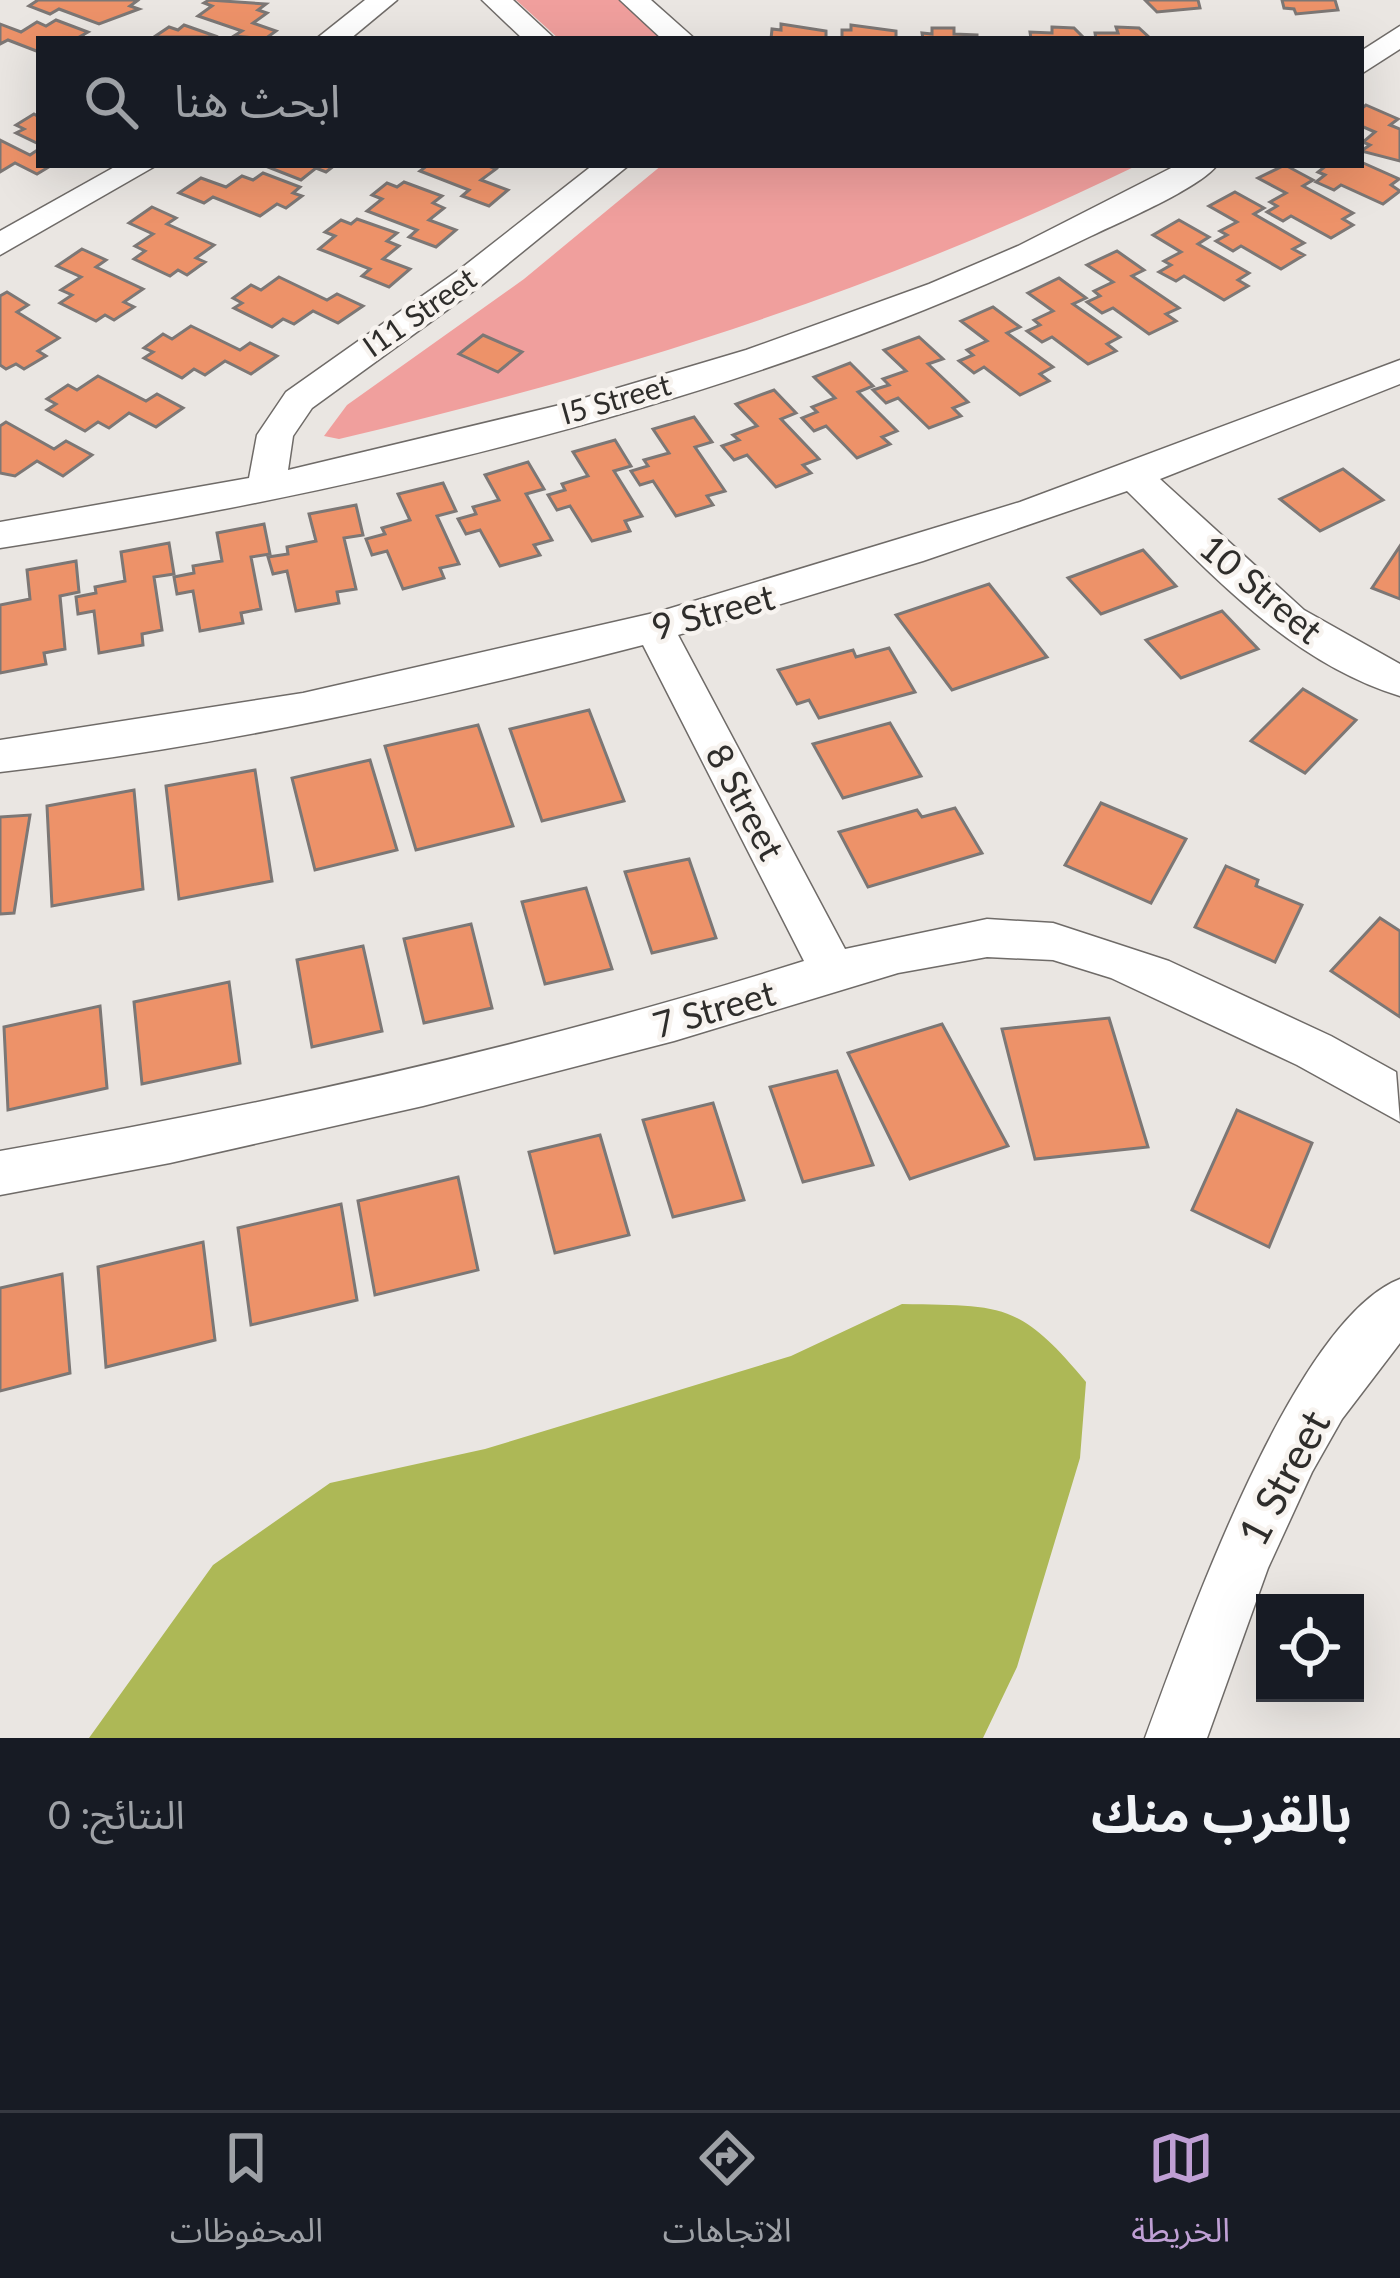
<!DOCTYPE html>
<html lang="ar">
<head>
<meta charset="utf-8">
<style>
	body { margin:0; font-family:Lato,"Noto Sans Arabic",sans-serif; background:#242831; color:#f1f3f6; direction:rtl }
	.controls { position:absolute; right:36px; bottom:36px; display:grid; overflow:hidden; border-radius:0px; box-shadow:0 12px 48px #0002 }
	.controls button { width:108px; height:108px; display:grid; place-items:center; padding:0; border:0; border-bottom:3px solid #363941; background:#171b24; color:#f1f3f6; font:60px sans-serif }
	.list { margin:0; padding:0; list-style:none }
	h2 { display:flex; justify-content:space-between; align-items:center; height:156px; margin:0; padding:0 48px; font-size:51px }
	h2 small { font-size:39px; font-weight:400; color:#9ea1a6 }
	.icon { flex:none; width:66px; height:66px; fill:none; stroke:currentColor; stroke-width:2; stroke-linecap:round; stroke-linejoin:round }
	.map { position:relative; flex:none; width:1400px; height:1738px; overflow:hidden; direction:ltr }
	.search { position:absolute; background:#171b24; box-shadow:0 12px 48px #0002; left:36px; right:36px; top:36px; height:132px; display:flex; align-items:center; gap:30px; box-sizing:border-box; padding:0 42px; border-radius:0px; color:#9ea1a6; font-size:45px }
	.sheet { height:372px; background:#171b24 }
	nav { display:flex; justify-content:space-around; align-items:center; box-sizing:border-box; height:168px; border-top:3px solid #363941; background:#171b24; font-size:33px; color:#9ea1a6 }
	nav a { display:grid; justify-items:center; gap:6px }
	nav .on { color:#bf9fd4 }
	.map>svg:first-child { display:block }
	.green { fill:#f09f9d }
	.water { fill:#adb856 }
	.building { fill:#ed9269; stroke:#7c7775; stroke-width:3 }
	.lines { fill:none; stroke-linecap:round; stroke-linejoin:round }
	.street-casing { stroke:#6f6b68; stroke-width:3 }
	.street { fill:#fff; fill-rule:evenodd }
	.labels { text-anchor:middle; stroke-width:9; stroke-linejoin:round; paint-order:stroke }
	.far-street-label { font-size:30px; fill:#2e2d2b; stroke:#f7f3ef }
	.street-label { font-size:36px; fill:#2e2d2b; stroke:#f7f3ef }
	.near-street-label { font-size:42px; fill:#2e2d2b; stroke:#f7f3ef }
</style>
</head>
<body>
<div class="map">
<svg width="1400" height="1738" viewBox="0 0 1400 1738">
	<rect width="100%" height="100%" fill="#eae6e2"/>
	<g class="green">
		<polygon points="516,0 619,0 665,39 559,39"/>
		<path d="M662,165h476c-256,125 -523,209 -799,274l-15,-3 23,-31 177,-126z"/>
	</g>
	<path class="water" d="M902,1304c100,2 117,-3 184,78l-6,76 -63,209 -34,71h-894l124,-173 117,-82 155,-34 306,-93z"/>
	<g class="building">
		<polygon points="38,0 133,0 137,1 130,6 139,9 99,24 59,9 50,14 29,6"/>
		<polygon points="209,0 266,4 258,10 267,13 253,23 276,31 265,39 234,36 242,31 198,16 212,6 204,3"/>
		<polygon points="1145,0 1198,0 1200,8 1157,12"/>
		<polygon points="1282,0 1335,0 1338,10 1296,14 1294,9 1284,8"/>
		<polygon points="56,20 88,32 81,36 88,39 39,39 39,52 8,40 0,44 0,24 21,32 37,22 46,26"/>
		<polygon points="781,24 826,31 826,39 771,39 772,29 781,30"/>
		<polygon points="184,25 218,37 154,37 169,27 178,30"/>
		<polygon points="851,25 896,31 896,39 842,39 842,30 851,30"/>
		<polygon points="1052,27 1074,28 1085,39 1031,39 1030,32 1052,33"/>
		<polygon points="1116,27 1139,28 1151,39 1096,39 1095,33 1118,33"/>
		<polygon points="932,28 954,28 954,34 977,35 977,39 923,39 922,33 932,34"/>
		<polygon points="1366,105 1398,119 1390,125 1400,129 1400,161 1361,151 1370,145 1363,142 1375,132 1361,126 1361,109"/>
		<polygon points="34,114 39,117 39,144 16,133 24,129 16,125"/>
		<polygon points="0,140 30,155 39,149 39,165 52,165 37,174 15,163 0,172"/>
		<polygon points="1361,162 1399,179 1391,185 1400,191 1383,204 1341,185 1334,190 1316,182 1325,175 1318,172 1327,165"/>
		<polygon points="263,165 335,165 326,172 316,168 301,180"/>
		<polygon points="428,165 486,165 496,169 481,180 508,190 489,206 462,196 469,190 420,171"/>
		<polygon points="1285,165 1313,180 1303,186 1353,213 1343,219 1353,225 1331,238 1291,216 1283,221 1267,212 1277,206 1270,202 1286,193 1258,178"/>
		<polygon points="263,173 300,187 293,193 302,196 286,208 277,204 260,216 213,197 204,203 179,193 201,178 226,187 242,176 253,180"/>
		<polygon points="404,182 442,196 433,203 444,208 429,220 456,230 436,247 409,237 417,230 367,211 382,199 372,195 387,183 397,187"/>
		<polygon points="1235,192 1264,208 1254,214 1304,243 1293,249 1304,255 1281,269 1241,246 1233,251 1216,241 1227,235 1220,231 1237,222 1209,206"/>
		<polygon points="152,207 176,218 167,224 214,245 196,258 205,262 187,275 178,270 170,276 134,259 145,251 135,246 153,234 129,223"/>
		<polygon points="357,219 397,233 387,241 399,246 383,259 410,269 389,287 362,276 370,269 319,249 335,236 325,232 341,220 351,224"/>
		<polygon points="1179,220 1209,237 1198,244 1249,273 1238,280 1248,286 1224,300 1184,276 1176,281 1159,272 1171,265 1164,261 1181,252 1153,235"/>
		<polygon points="82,249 106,260 96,267 143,289 124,302 134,307 114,320 105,315 96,321 60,303 72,295 61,290 81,277 57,266"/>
		<polygon points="1117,251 1144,270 1132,276 1179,308 1166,314 1176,321 1149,334 1113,308 1102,313 1087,302 1100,296 1094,291 1113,282 1087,265"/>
		<polygon points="279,277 327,300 337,294 363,306 338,323 313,311 294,324 283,319 272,327 234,308 242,303 233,298 251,285 261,290"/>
		<polygon points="1059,278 1086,298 1073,304 1120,337 1107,344 1116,351 1088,364 1052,337 1042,342 1027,331 1040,325 1034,320 1053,311 1028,293"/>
		<polygon points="7,292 28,305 17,312 59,338 38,351 46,356 24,369 16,364 6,369 0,365 0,296"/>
		<polygon points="993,307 1020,327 1007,333 1053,367 1040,374 1049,381 1020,395 984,367 974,373 959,361 973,355 967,350 987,341 961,321"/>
		<polygon points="191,326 240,350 250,343 277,356 251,374 225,361 205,375 194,369 182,378 144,358 153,352 144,348 163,334 172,339"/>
		<polygon points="483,335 522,352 498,372 459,354"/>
		<polygon points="919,337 943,359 928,364 968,402 953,408 961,416 929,428 898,398 886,403 873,390 889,385 883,379 906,371 884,350"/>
		<polygon points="850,363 873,386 858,392 897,431 882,437 890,444 857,458 826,426 814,431 802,418 817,412 812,407 835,398 814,377"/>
		<polygon points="98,376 146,401 157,394 183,408 156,427 129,413 109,428 98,422 85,431 47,410 56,404 47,399 68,385 77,390"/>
		<polygon points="774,390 796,413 781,419 819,459 803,465 811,473 776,487 747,455 734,460 722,446 739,440 733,435 757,426 736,404"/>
		<polygon points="694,417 712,442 695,447 725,491 707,496 713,505 676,516 653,481 640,485 631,471 648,466 644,460 669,453 653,429"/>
		<polygon points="6,422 54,449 66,441 92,455 63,476 37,461 15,476 0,473 0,426"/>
		<polygon points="615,440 631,466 614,471 642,516 625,521 630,531 592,541 570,506 557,510 548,495 565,490 562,484 588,476 573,452"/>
		<polygon points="528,462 544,489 526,494 552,540 534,545 540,555 500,566 480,530 466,534 458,519 476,514 473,507 499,500 485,475"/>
		<polygon points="1343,469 1383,500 1320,531 1280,499"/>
		<polygon points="443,483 456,511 437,516 459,564 440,568 444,578 403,589 387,551 372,555 366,539 385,534 382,528 410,520 398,494"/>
		<polygon points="356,505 363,535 344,538 356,589 337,592 339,603 296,611 287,571 273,574 268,557 288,554 287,547 316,541 309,514"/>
		<polygon points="264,524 270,554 251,557 261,609 241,613 243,623 200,631 193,591 177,594 174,577 194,573 193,566 222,561 217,533"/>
		<polygon points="169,543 174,574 154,577 162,630 142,634 143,645 99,653 94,611 78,614 76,597 96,593 95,587 125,581 121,552"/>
		<polygon points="1400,546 1400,599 1372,588"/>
		<polygon points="1143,550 1176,586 1101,614 1068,578"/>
		<polygon points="76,561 79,592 60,596 65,649 44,653 46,664 0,673 0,605 30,599 27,570"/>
		<polygon points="989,584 1047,657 952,690 896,615"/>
		<polygon points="1222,611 1258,649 1181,678 1146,640"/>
		<polygon points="889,648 915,692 819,718 809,700 797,704 778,670 853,650 856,657"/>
		<polygon points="1303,689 1356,720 1305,773 1251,741"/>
		<polygon points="589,710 624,801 542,821 510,729"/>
		<polygon points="890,723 921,776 843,798 813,744"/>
		<polygon points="478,725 513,826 416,850 385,746"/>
		<polygon points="370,760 397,850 315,870 292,778"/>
		<polygon points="255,770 272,881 179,899 166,786"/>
		<polygon points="134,790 143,889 52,906 47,806"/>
		<polygon points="1101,803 1186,839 1151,903 1065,865"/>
		<polygon points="955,808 982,853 868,887 839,832 917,810 922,817"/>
		<polygon points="30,815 14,913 0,914 0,817"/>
		<polygon points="689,859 716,938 652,953 625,872"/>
		<polygon points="1226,866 1258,880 1256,886 1302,905 1275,962 1195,927"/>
		<polygon points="586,888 612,969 545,984 522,902"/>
		<polygon points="1380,918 1400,931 1400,1017 1331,971"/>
		<polygon points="471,924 492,1008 424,1023 404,939"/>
		<polygon points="363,946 382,1031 312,1047 297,960"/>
		<polygon points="229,982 240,1063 142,1084 134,1002"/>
		<polygon points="100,1006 107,1088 8,1110 4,1027"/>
		<polygon points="1109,1018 1148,1147 1035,1159 1002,1029"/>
		<polygon points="942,1024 1008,1146 910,1179 848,1053"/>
		<polygon points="837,1071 873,1165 803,1182 770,1087"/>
		<polygon points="713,1103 744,1200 673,1217 643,1120"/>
		<polygon points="1237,1110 1312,1143 1269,1247 1192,1210"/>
		<polygon points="600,1135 629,1235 555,1253 529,1152"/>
		<polygon points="458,1177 478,1270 375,1295 358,1201"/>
		<polygon points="341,1204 357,1300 251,1325 238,1228"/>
		<polygon points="203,1242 215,1340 106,1367 98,1267"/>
		<polygon points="62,1274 70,1373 0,1391 0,1288"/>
	</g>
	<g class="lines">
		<defs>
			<g id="street">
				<polygon points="365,0 397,0 350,39 316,39"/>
				<polygon points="482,0 513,0 555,39 523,39"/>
				<polygon points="620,0 651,0 695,39 662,39"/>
				<polygon points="1400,26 1400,49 1361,74 1361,51"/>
				<polygon points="118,165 157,165 0,255 0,231"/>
				<path d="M593,165h36l-146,119 -171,124 -19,28 -5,34 276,-66 182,-54 183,-66 89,-38 159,-81h40c-17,23 -97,57 -126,71 -332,162 -727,256 -1091,312v-26l249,-44 8,-43 29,-43 173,-122z"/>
				<path d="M1400,360v24l-240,95 144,131 96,54v32c-112,-34 -192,-126 -273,-205l-204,70 -245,74 167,314 142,-30 66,4 116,38 162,75 65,36 4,50 -103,-57 -186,-87 -58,-18 -66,-3 -89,16 -224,68 -251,65 -253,57 -170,32v-44c271,-47 542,-107 804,-190l-161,-316c-212,55 -425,102 -643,127v-32l303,-47 355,-81 362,-110z"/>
				<path d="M1400,1279v64l-58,76 -30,53 -44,96 -61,170h-62c40,-107 147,-417 255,-459z"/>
			</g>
		</defs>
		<use href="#street" class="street-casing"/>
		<use href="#street" class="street"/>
	</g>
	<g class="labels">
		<g class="far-street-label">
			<text transform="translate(420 313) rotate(-35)" y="10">I11 Street</text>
			<text transform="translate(616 400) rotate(-16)" y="10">I5 Street</text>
		</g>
		<g class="street-label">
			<text transform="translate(1261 589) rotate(40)" y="13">10 Street</text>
			<text transform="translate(713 612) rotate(-15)" y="13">9 Street</text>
			<text transform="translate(745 802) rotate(62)" y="13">8 Street</text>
			<text transform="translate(714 1009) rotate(-16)" y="13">7 Street</text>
		</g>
		<g class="near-street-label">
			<text transform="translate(1284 1478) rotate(-62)" y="15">1 Street</text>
		</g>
	</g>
</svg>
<div class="controls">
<button><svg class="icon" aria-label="locate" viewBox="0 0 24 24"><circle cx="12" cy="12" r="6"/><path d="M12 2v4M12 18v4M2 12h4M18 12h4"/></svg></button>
</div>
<div class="search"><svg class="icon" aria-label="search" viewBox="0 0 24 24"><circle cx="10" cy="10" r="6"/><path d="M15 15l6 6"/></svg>ابحث هنا</div>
</div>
<section class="sheet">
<h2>بالقرب منك<small>النتائج: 0</small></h2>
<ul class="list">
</ul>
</section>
<nav>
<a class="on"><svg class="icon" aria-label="map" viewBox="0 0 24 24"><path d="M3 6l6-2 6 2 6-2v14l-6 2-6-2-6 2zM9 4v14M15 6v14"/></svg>الخريطة</a>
<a><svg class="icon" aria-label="directions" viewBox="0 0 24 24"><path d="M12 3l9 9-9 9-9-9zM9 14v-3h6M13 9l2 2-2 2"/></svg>الاتجاهات</a>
<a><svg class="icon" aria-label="saved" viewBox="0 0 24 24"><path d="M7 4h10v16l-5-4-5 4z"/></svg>المحفوظات</a>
</nav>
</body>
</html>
